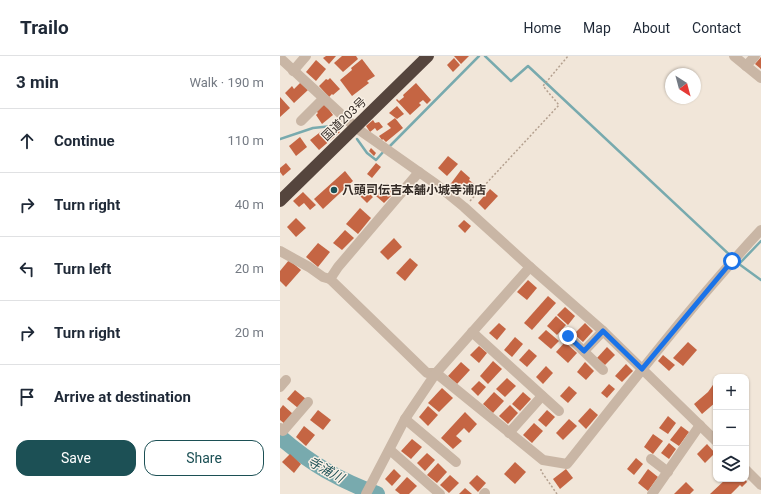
<!DOCTYPE html>
<html lang="en">
<head>
<meta charset="utf-8">
<style>
	body { margin:0; font-family:Roboto,"Noto Sans JP",sans-serif; background:#f6f6f7; color:#1f2937 }
	.controls { position:absolute; right:12px; bottom:12px; display:grid; overflow:hidden; border-radius:8px; box-shadow:0 1px 3px #0004 }
	.controls button { width:36px; height:36px; display:grid; place-items:center; padding:0; border:0; border-bottom:1px solid #e0e1e3; background:#fff; color:#1f2937; font:20px sans-serif }
	.compass { position:absolute; left:385px; top:12px; width:36px; height:36px; border-radius:50%; background:#fff; box-shadow:0 1px 3px #0004; rotate:144deg }
	.stop { position:absolute; width:12px; height:12px; margin:-9px; border:3px solid #1a73e8; border-radius:50%; background:#fff }
	.stop.end { background:#1a73e8; border-color:#fff; box-shadow:0 1px 4px #0008 }
	.list { margin:0; padding:0; list-style:none }
	h2 { display:flex; justify-content:space-between; align-items:center; height:52px; margin:0; padding:0 16px; font-size:17px }
	h2 small { font-size:13px; font-weight:400; color:#747a83 }
	.list li { display:grid; grid-template-columns:26px 1fr auto; gap:12px; align-items:center; box-sizing:border-box; height:64px; padding:0 16px; border-top:1px solid #e0e1e3 }
	.list b { display:block; font-size:15px; white-space:nowrap }
	.list em { font-size:13px; font-style:normal; color:#747a83 }
	.actions { display:flex; gap:8px; padding:12px 16px }
	.actions a { flex:1; padding:9px 0; border:1px solid #1c5055; border-radius:12px; text-align:center; font-size:14px; color:#1c5055 }
	.actions .main { background:#1c5055; color:#fff }
	.icon { flex:none; width:22px; height:22px; fill:none; stroke:currentColor; stroke-width:2; stroke-linecap:round; stroke-linejoin:round }
	.map { position:relative; flex:none; width:481px; height:438px; overflow:hidden }
	header { display:flex; align-items:center; gap:24px; box-sizing:border-box; height:56px; padding:0 20px; background:#fff; border-bottom:1px solid #e0e1e3 }
	header strong { font-size:19px }
	nav { display:flex; gap:22px; margin-inline-start:auto; font-size:14px }
	main { display:flex }
	aside { flex:1; background:#fff }
	.map>svg:first-child { display:block }
	.lines { fill:none; stroke-linecap:round; stroke-linejoin:round }
	.stream { stroke:#78aaae; stroke-width:2.5 }
	.river { stroke:#78aaae; stroke-width:16 }
	.building { fill:#c56543 }
	.path { stroke:#b4a08f; stroke-width:1.5; stroke-dasharray:2 2; stroke-linecap:butt }
	.minor { stroke:#c9b6a5; stroke-width:10 }
	.highway { stroke:#55453d; stroke-width:12 }
	.route { stroke:#1a73e8; stroke-width:5 }
	.poi-dot { fill:#1c5055; stroke:#f9f0e5; stroke-width:1.5 }
	.labels { text-anchor:middle; stroke-width:3; stroke-linejoin:round; paint-order:stroke }
	.street-label { font-size:12px; fill:#342b26; stroke:#f9f0e5 }
	.poi-label { font-size:12px; font-weight:bold; fill:#342b26; stroke:#f9f0e5; text-anchor:start }
	.water-label { font-size:13px; font-style:italic; fill:#1c5055; stroke:#f9f0e5 }
</style>
</head>
<body>
<header>
<strong>Trailo</strong>
<nav><a>Home</a><a>Map</a><a>About</a><a>Contact</a></nav>
</header>
<main>
<aside>
<h2>3 min<small>Walk · 190 m</small></h2>
<ul class="list">
<li><svg class="icon" aria-label="ahead" viewBox="0 0 24 24"><path d="M12 20V5M6 11l6-6 6 6"/></svg><div><b>Continue</b></div><em>110 m</em></li>
<li><svg class="icon" aria-label="right" viewBox="0 0 24 24"><path d="M7 20v-9h11M14 6l5 5-5 5"/></svg><div><b>Turn right</b></div><em>40 m</em></li>
<li><svg class="icon" aria-label="left" viewBox="0 0 24 24"><path d="M17 20v-9H6M10 6l-5 5 5 5"/></svg><div><b>Turn left</b></div><em>20 m</em></li>
<li><svg class="icon" aria-label="right" viewBox="0 0 24 24"><path d="M7 20v-9h11M14 6l5 5-5 5"/></svg><div><b>Turn right</b></div><em>20 m</em></li>
<li><svg class="icon" aria-label="arrive" viewBox="0 0 24 24"><path d="M6 21V4h12l-3 4 3 4H6"/></svg><div><b>Arrive at destination</b></div></li>
</ul>
<div class="actions"><a class="main">Save</a><a>Share</a></div>
</aside>
<div class="map">
<svg width="481" height="438" viewBox="0 0 481 438">
	<rect width="100%" height="100%" fill="#f1e6d9"/>
	<g class="lines">
		<g class="stream">
			<polyline points="205,0 231,25 248,10 453,202"/>
			<polyline points="0,83 33,72 62,69"/>
			<polyline points="77,83 87,97 96,104 104,95"/>
			<polyline points="108,92 199,0"/>
			<polyline points="456,205 459,208 481,185"/>
			<polyline points="459,208 481,224"/>
		</g>
		<path class="river" d="M0,381c31,27 59,43 97,57"/>
	</g>
	<g class="building">
		<polygon points="46,0 56,0 49,8 43,2"/>
		<polygon points="62,0 76,0 78,3 63,16 54,7"/>
		<polygon points="174,0 189,0 181,8"/>
		<polygon points="481,1 481,13 475,8"/>
		<polygon points="174,2 180,9 173,16 167,9"/>
		<polygon points="82,3 95,20 87,25 89,27 72,40 60,24 72,14 71,12"/>
		<polygon points="36,4 46,13 36,25 26,16"/>
		<polygon points="50,22 60,33 53,39 52,38 49,41 39,30 46,23 48,24"/>
		<polygon points="21,26 28,34 14,47 5,37 12,30 14,33"/>
		<polygon points="136,27 151,44 147,48 143,44 139,47 141,49 130,59 116,44 117,43 119,45 124,41 123,39"/>
		<polygon points="0,41 10,52 0,61"/>
		<polygon points="45,48 53,59 42,68 36,59 38,57 36,55"/>
		<polygon points="117,50 124,58 117,63 109,57"/>
		<polygon points="115,62 123,72 106,86 103,83 102,84 99,80 111,72 107,68"/>
		<polygon points="93,64 95,67 99,66 103,71 97,75 95,72 90,76 86,70"/>
		<polygon points="57,73 60,76 39,94 30,84 43,74 47,79 51,76 53,78"/>
		<polygon points="20,81 27,91 16,100 9,90"/>
		<polygon points="91,92 96,97 94,100 89,95"/>
		<polygon points="168,100 178,108 167,120 158,112"/>
		<polygon points="6,107 11,113 3,120 0,116 0,112"/>
		<polygon points="96,107 101,111 92,122 87,118"/>
		<polygon points="181,114 190,122 189,124 197,130 190,139 182,133 179,137 169,130"/>
		<polygon points="65,115 73,125 43,153 34,143"/>
		<polygon points="107,127 116,135 104,147 96,140"/>
		<polygon points="79,128 93,141 87,147 73,133"/>
		<polygon points="210,133 218,140 205,154 198,147"/>
		<polygon points="23,136 36,149 30,154 24,147 19,151 13,145"/>
		<polygon points="80,152 91,162 78,178 66,168"/>
		<polygon points="16,162 26,172 16,181 7,171"/>
		<polygon points="184,164 191,170 185,177 178,170"/>
		<polygon points="65,174 74,182 62,194 53,187"/>
		<polygon points="114,182 122,191 108,204 100,196"/>
		<polygon points="38,187 50,196 38,211 26,201"/>
		<polygon points="130,202 138,209 125,225 116,217"/>
		<polygon points="9,204 21,214 6,231 0,225 0,215"/>
		<polygon points="248,224 257,232 247,244 237,236"/>
		<polygon points="268,240 276,247 252,274 244,267"/>
		<polygon points="285,251 295,260 288,269 277,259"/>
		<polygon points="276,260 286,269 277,279 267,270"/>
		<polygon points="219,267 226,273 217,284 209,277"/>
		<polygon points="305,267 313,275 303,286 294,278"/>
		<polygon points="266,274 279,285 271,293 258,282"/>
		<polygon points="235,281 243,288 232,301 224,294"/>
		<polygon points="285,286 297,297 288,307 276,296"/>
		<polygon points="408,286 417,294 403,310 393,302"/>
		<polygon points="199,290 207,297 199,307 190,299"/>
		<polygon points="327,291 335,299 325,309 317,302"/>
		<polygon points="249,293 257,300 247,311 239,304"/>
		<polygon points="383,299 395,309 389,315 378,305"/>
		<polygon points="213,305 222,313 208,328 200,320"/>
		<polygon points="181,306 190,314 177,328 168,320"/>
		<polygon points="305,306 314,315 306,324 297,316"/>
		<polygon points="346,308 353,315 342,326 335,320"/>
		<polygon points="266,310 273,317 263,328 256,321"/>
		<polygon points="227,322 236,330 225,341 216,333"/>
		<polygon points="199,325 206,331 198,340 191,333"/>
		<polygon points="435,326 436,327 436,338 433,342 436,346 422,358 414,348 428,336"/>
		<polygon points="329,328 335,333 327,342 321,337"/>
		<polygon points="289,330 297,337 288,347 280,340"/>
		<polygon points="162,332 173,342 159,356 148,347"/>
		<polygon points="15,334 26,343 18,352 7,343"/>
		<polygon points="214,336 224,345 213,357 203,348"/>
		<polygon points="243,336 251,343 240,355 232,348"/>
		<polygon points="3,349 13,358 5,368 0,364 0,353"/>
		<polygon points="230,349 238,357 228,368 219,360"/>
		<polygon points="148,350 158,359 148,370 139,361"/>
		<polygon points="310,352 318,359 306,373 298,365"/>
		<polygon points="38,354 51,364 43,374 30,364"/>
		<polygon points="267,354 275,361 266,371 258,364"/>
		<polygon points="185,356 197,368 189,377 184,372 176,380 182,385 173,393 161,382"/>
		<polygon points="388,360 396,367 388,378 379,372"/>
		<polygon points="289,363 297,370 283,384 276,377"/>
		<polygon points="254,367 263,375 252,387 243,379"/>
		<polygon points="24,370 35,379 26,390 16,381"/>
		<polygon points="401,370 409,376 399,390 390,384"/>
		<polygon points="373,378 383,385 373,398 364,391"/>
		<polygon points="132,383 142,391 131,403 121,395"/>
		<polygon points="389,387 396,393 389,403 381,397"/>
		<polygon points="427,388 435,397 425,407 417,398"/>
		<polygon points="147,397 155,404 145,415 137,407"/>
		<polygon points="10,398 21,408 14,417 2,406"/>
		<polygon points="356,402 363,408 354,419 347,413"/>
		<polygon points="235,406 246,416 235,428 224,418"/>
		<polygon points="158,407 167,416 157,427 147,419"/>
		<polygon points="114,413 121,420 112,430 105,423"/>
		<polygon points="286,413 293,422 280,433 273,423"/>
		<polygon points="368,413 378,421 368,435 358,427"/>
		<polygon points="170,419 179,427 169,437 160,429"/>
		<polygon points="197,419 206,427 198,436 189,427"/>
		<polygon points="127,421 137,430 129,438 120,438 115,434"/>
		<polygon points="446,423 465,423 467,426 462,431 460,429 451,438 430,438"/>
		<polygon points="406,426 414,434 410,438 394,438"/>
		<polygon points="185,432 192,438 179,438"/>
	</g>
	<g class="lines">
		<g class="path">
			<polyline points="190,145 279,49 263,30 288,0"/>
			<polyline points="261,413 261,415 277,438"/>
		</g>
		<g class="minor">
			<polyline points="454,0 481,22"/>
			<polyline points="0,2 75,71 156,128 184,151 250,211 323,275 436,385"/>
			<polyline points="466,10 475,0"/>
			<polyline points="13,15 26,0"/>
			<polyline points="21,65 43,43"/>
			<path d="M139,116l-81,95 -8,12 97,94h9l107,87 24,4c63,-79 125,-160 194,-234"/>
			<polyline points="0,195 29,211 43,221 50,223"/>
			<polyline points="192,276 279,355"/>
			<polyline points="288,280 323,314"/>
			<polyline points="304,295 323,275"/>
			<polyline points="0,331 6,324"/>
			<polyline points="125,363 176,406"/>
			<polyline points="0,372 3,375 28,346"/>
			<polyline points="229,377 262,340"/>
			<polyline points="110,394 160,438"/>
			<polyline points="371,403 388,416"/>
			<polyline points="466,414 481,429"/>
			<polyline points="86,438 125,363 156,317 250,211"/>
			<polyline points="204,438 205,437"/>
			<polyline points="372,438 420,369"/>
		</g>
		<polyline class="highway" points="0,145 148,0"/>
	</g>
	<g class="lines">
		<polyline class="route" points="288,280 304,295 323,275 362,313 452,205"/>
	</g>
	<circle class="poi-dot" cx="54" cy="134" r="4"/>
	<g class="labels">
		<g class="street-label">
			<text transform="translate(64 63) rotate(-44)" y="4">国道203号</text>
		</g>
		<g class="poi-label">
			<text x="62" y="138">八頭司伝吉本舗小城寺浦店</text>
		</g>
		<g class="water-label">
			<text transform="translate(46 413) rotate(29)" y="5">寺浦川</text>
		</g>
	</g>
</svg>
<div class="controls">
<button>+</button>
<button>−</button>
<button><svg class="icon" aria-label="layers" viewBox="0 0 24 24"><path d="M12 4l9 5-9 5-9-5zM3 14l9 5 9-5"/></svg></button>
</div>
<svg class="compass" viewBox="-18 -18 36 36"><path d="M0-13l5 13h-10z" fill="#e53935"/><path d="M0 13l5-13h-10z" fill="#747a83"/></svg>
<div class="stop" style="left:452px;top:205px"></div>
<div class="stop end" style="left:288px;top:280px"></div>
</div>
</main>
</body>
</html>
